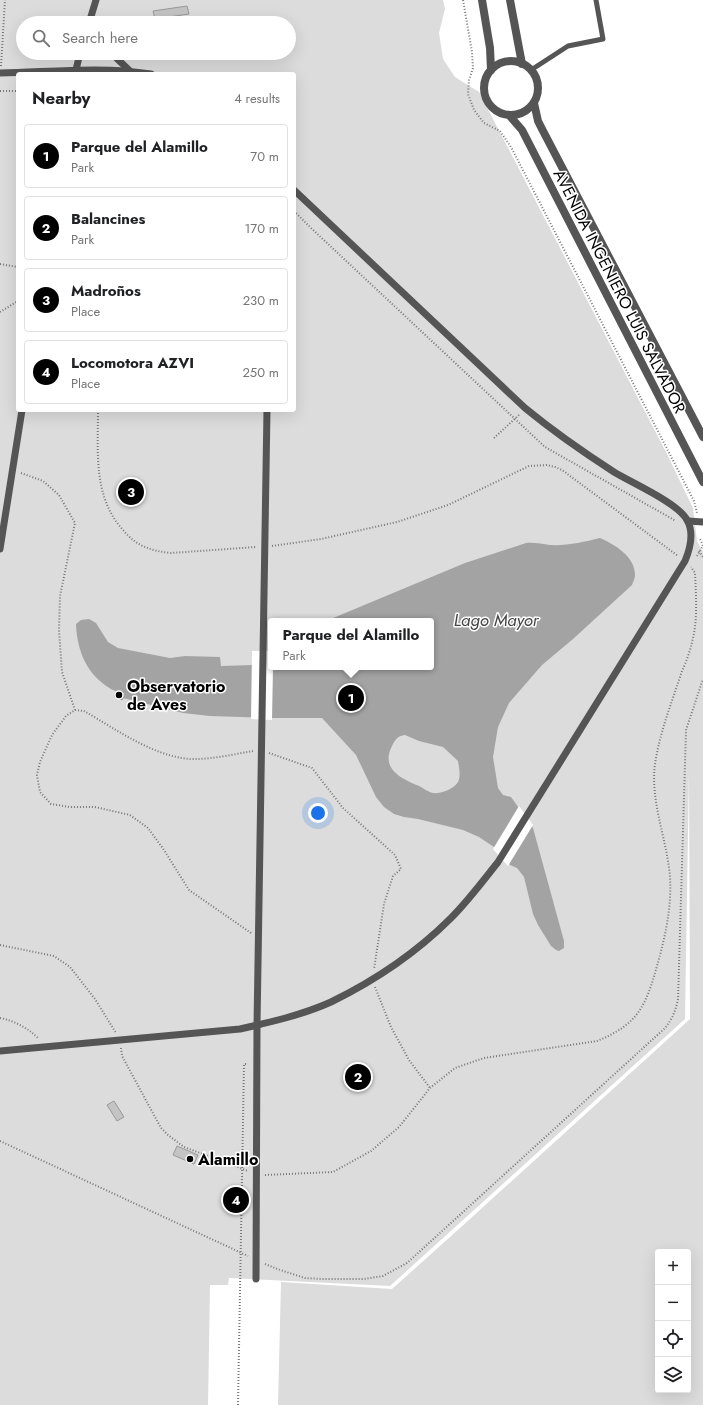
<!DOCTYPE html>
<html lang="en">
<head>
<meta charset="utf-8">
<style>
	body { margin:0; font-family:Jost,sans-serif; background:#f6f6f6; color:#202124 }
	.controls { position:absolute; right:12px; bottom:12px; display:grid; overflow:hidden; border-radius:4px; box-shadow:0 4px 16px #0002 }
	.controls button { width:36px; height:36px; display:grid; place-items:center; padding:0; border:0; border-bottom:1px solid #e0e0e0; background:#fff; color:#202124; font:20px sans-serif }
	.you { position:absolute; left:318px; top:813px; width:14px; height:14px; margin:-10px; border:3px solid #fff; border-radius:50%; background:#1a73e8; box-shadow:0 0 0 6px #1a73e833 }
	.badge { display:grid; place-items:center; width:26px; height:26px; border-radius:50%; background:#000; color:#fff; font-size:13px; font-weight:700 }
	.pin { position:absolute; translate:-50% -50%; border:2px solid #fff; box-shadow:0 1px 4px #0006 }
	.popup { position:absolute; left:268px; top:618px; width:166px; height:52px; box-sizing:border-box; display:grid; place-content:center; border-radius:4px; background:#fff; filter:drop-shadow(0 1px 3px #0005); font-size:13px; white-space:nowrap; color:#757577 }
	.popup b { font-size:15px; color:#202124 }
	.popup::after { content:''; position:absolute; left:50%; top:100%; margin-left:-8px; border:8px solid transparent; border-top-color:#fff }
	.list { margin:0; padding:0; list-style:none }
	h2 { display:flex; justify-content:space-between; align-items:center; height:52px; margin:0; padding:0 16px; font-size:17px }
	h2 small { font-size:13px; font-weight:400; color:#757577 }
	.list li { display:grid; grid-template-columns:26px 1fr auto; gap:12px; align-items:center; box-sizing:border-box; height:64px; margin:0 8px 8px; padding:0 8px; border:1px solid #e0e0e0; border-radius:4px }
	.list b { display:block; font-size:15px; white-space:nowrap }
	.list p { margin:0; font-size:13px; white-space:nowrap; color:#757577 }
	.list em { font-size:13px; font-style:normal; color:#757577 }
	.icon { flex:none; width:22px; height:22px; fill:none; stroke:currentColor; stroke-width:2; stroke-linecap:round; stroke-linejoin:round }
	.map { position:relative; flex:none; width:703px; height:1405px; overflow:hidden }
	.search { position:absolute; background:#fff; box-shadow:0 4px 16px #0002; left:16px; top:16px; width:280px; height:44px; display:flex; align-items:center; gap:10px; box-sizing:border-box; padding:0 14px; border-radius:22px; color:#757577; font-size:15px }
	.panel { position:absolute; background:#fff; box-shadow:0 4px 16px #0002; left:16px; top:72px; width:280px; height:340px; border-radius:4px }
	.map>svg:first-child { display:block }
	.green { fill:#dcdcdc; fill-rule:evenodd }
	.water { fill:#a3a3a3; fill-rule:evenodd }
	.pier { fill:#fff }
	.building { fill:#c4c4c4; stroke:#999 }
	.lines { fill:none; stroke-linecap:round; stroke-linejoin:round }
	.path { stroke:#777; stroke-width:2; stroke-dasharray:1 2; stroke-linecap:butt }
	.service { stroke:#555; stroke-width:5 }
	.pedestrian { stroke:#555; stroke-width:7 }
	.tertiary { stroke:#555; stroke-width:8 }
	.poi-dot { fill:#000; stroke:#fff; stroke-width:1.5 }
	.labels { text-anchor:middle; stroke-width:3; stroke-linejoin:round; paint-order:stroke }
	.street-label { font-size:16px; fill:#000; stroke:#fff }
	.poi-label { font-size:16px; font-weight:bold; fill:#000; stroke:#fff; text-anchor:start }
	.water-label { font-size:17px; font-style:italic; fill:#444; stroke:#fff }
</style>
</head>
<body>
<div class="map">
<svg width="703" height="1405" viewBox="0 0 703 1405">
	<rect width="100%" height="100%" fill="#fff"/>
	<path class="green" d="M0,0h443l2,9 -6,24 4,26 12,18 24,15 187,360 27,56 4,33 6,11v853h-425l3,-123 111,7 68,-61 230,-209 -1,-247 -4,247 -295,267 -161,-8 -1,7h-18l-2,120h-208zM23,23h266v30h-266zM18,74h276v336h-276zM271,621h160v46h-160zM658,1252h30v138h-30z"/>
	<path class="water" d="M600,538c14,6 36,19 35,38 0,2 -2,6 -3,9l-59,54 -31,26 -33,38 -11,24 -5,30 5,31 5,7 8,2 22,31 31,113v7l-5,3 -3,-1 -5,-4 -13,-21 -5,-11 -9,-37 -7,-9 -7,-3 -16,-18 -15,-10 -16,-7 -45,-11 -14,-2 -10,-3 -10,-7 -8,-10 -20,-42 -34,-37h-49l-63,-2 -27,-3 -60,-15 2,-4c-6,-2 -8,-2 -14,-5 -24,-14 -34,-38 -35,-65l5,-4 8,-1 7,4 12,19 10,6 52,10 15,-2 35,1 1,9 32,-1 18,2h160v-46h-105l139,-58 61,-20c8,-1 16,1 24,2 16,1 34,-3 50,-7zM405,735l14,6 24,6 15,14c1,6 3,15 0,21 -4,7 -17,12 -25,11 -5,-1 -10,-5 -14,-7 -17,-7 -39,-17 -27,-40 3,-6 5,-10 13,-11z"/>
	<g class="pier">
		<polygon points="252,651 271,651 271,667 273,667 272,720 251,719"/>
		<polygon points="519,806 533,825 508,866 493,849"/>
	</g>
	<g class="building">
		<polygon points="187,6 189,14 155,19 153,11"/>
		<polygon points="118,691 125,695 122,700 114,696"/>
		<polygon points="114,1101 124,1117 117,1121 107,1105"/>
		<polygon points="177,1146 198,1155 194,1164 173,1155"/>
	</g>
	<g class="lines">
		<g class="path">
			<polyline points="463,0 472,52 473,68 469,80 468,94 474,110 484,123 500,131 511,147 694,501 697,513"/>
			<polyline points="1,66 5,0"/>
			<polyline points="0,91 18,91"/>
			<polyline points="294,211 311,228 545,447 676,521"/>
			<polyline points="0,264 18,267"/>
			<polyline points="0,312 18,301"/>
			<path d="M98,410c0,42 -5,87 25,120 13,16 28,21 48,23l85,-6"/>
			<polyline points="494,438 520,414"/>
			<polyline points="21,473 43,481 59,495 75,523 60,596 59,630 62,672 75,710"/>
			<polyline points="272,546 321,539 397,522 448,505 529,466 547,465 555,467 562,470 678,556"/>
			<polyline points="699,551 703,557"/>
			<polyline points="697,556 703,546 700,539"/>
			<polyline points="269,753 312,768 343,808 395,855 401,869 393,876 384,904 374,969"/>
			<path d="M251,933l-62,-43 -25,-40 -16,-22 -18,-13 -35,-8h-26l-18,-3 -11,-12 -3,-17 3,-13 12,-27 14,-19 9,-6 9,1c32,18 74,49 112,48 18,0 39,-5 57,-8"/>
			<polyline points="0,945 54,956 70,967 95,999 116,1033"/>
			<polyline points="375,987 391,1027 409,1060 430,1088"/>
			<path d="M0,1018c15,3 28,10 39,21"/>
			<polyline points="121,1048 122,1056 161,1128 168,1135 184,1147 248,1171"/>
			<polyline points="0,1141 248,1256"/>
			<path d="M265,1175l68,-3 38,-21 28,-24 31,-39 25,-20 29,-10 113,-17c15,-6 30,-14 40,-27 9,-12 14,-27 18,-41 9,-31 17,-63 15,-96 -3,-38 -20,-75 -15,-113 5,-33 17,-62 27,-93 4,-9 8,-19 10,-29 6,-22 4,-46 3,-69l-4,-6"/>
			<path d="M265,1264l15,6 25,8 17,1h42l19,-3 24,-13 257,-234c8,-9 12,-19 14,-30l8,-269 17,-51"/>
			<polyline points="238,1405 244,1064 248,1064"/>
		</g>
		<polyline class="service" points="531,70 568,46 603,39 596,0"/>
		<g class="pedestrian">
			<polyline points="89,23 96,0"/>
			<polyline points="111,53 129,70"/>
			<path d="M0,73c51,-1 101,-7 151,1"/>
			<polyline points="75,74 80,53"/>
			<polyline points="688,521 703,522"/>
			<polyline points="0,549 22,410"/>
			<path d="M0,1051l240,-22c31,-7 62,-14 91,-27 43,-21 86,-50 120,-84 17,-17 32,-37 47,-56l187,-301c5,-12 9,-29 2,-41 -9,-17 -55,-37 -73,-48 -31,-20 -61,-41 -89,-64l-231,-218"/>
			<polyline points="256,1279 257,1025 267,410"/>
		</g>
		<g class="tertiary">
			<polyline points="482,0 490,48 491,70"/>
			<polyline points="510,0 522,64"/>
			<circle cx="511" cy="88" r="27"/>
			<polyline points="534,103 538,121 542,129 703,437"/>
			<polyline points="509,115 522,130 703,482"/>
		</g>
	</g>
	<g class="poi-dot">
		<circle cx="119" cy="695" r="4"/>
		<circle cx="190" cy="1159" r="4"/>
	</g>
	<g class="labels">
		<g class="street-label">
			<text transform="translate(620 291) rotate(63)" y="6">AVENIDA INGENIERO LUIS SALVADOR</text>
		</g>
		<g class="poi-label">
			<text x="127" y="692">Observatorio<tspan x="127" dy="18">de Aves</tspan></text>
			<text x="198" y="1165">Alamillo</text>
		</g>
		<g class="water-label">
			<text x="496" y="626">Lago Mayor</text>
		</g>
	</g>
</svg>
<div class="controls">
<button>+</button>
<button>−</button>
<button><svg class="icon" aria-label="locate" viewBox="0 0 24 24"><circle cx="12" cy="12" r="6"/><path d="M12 2v4M12 18v4M2 12h4M18 12h4"/></svg></button>
<button><svg class="icon" aria-label="layers" viewBox="0 0 24 24"><path d="M12 4l9 5-9 5-9-5zM3 14l9 5 9-5"/></svg></button>
</div>
<div class="you"></div>
<div class="pin badge" style="left:351px;top:698px">1</div>
<div class="popup"><b>Parque del Alamillo</b>Park</div>
<div class="pin badge" style="left:358px;top:1077px">2</div>
<div class="pin badge" style="left:131px;top:492px">3</div>
<div class="pin badge" style="left:236px;top:1200px">4</div>
<div class="search"><svg class="icon" aria-label="search" viewBox="0 0 24 24"><circle cx="10" cy="10" r="6"/><path d="M15 15l6 6"/></svg>Search here</div>
<section class="panel">
<h2>Nearby<small>4 results</small></h2>
<ul class="list">
<li><span class="badge">1</span><div><b>Parque del Alamillo</b><p>Park</p></div><em>70 m</em></li>
<li><span class="badge">2</span><div><b>Balancines</b><p>Park</p></div><em>170 m</em></li>
<li><span class="badge">3</span><div><b>Madroños</b><p>Place</p></div><em>230 m</em></li>
<li><span class="badge">4</span><div><b>Locomotora AZVI</b><p>Place</p></div><em>250 m</em></li>
</ul>
</section>
</div>
</body>
</html>
